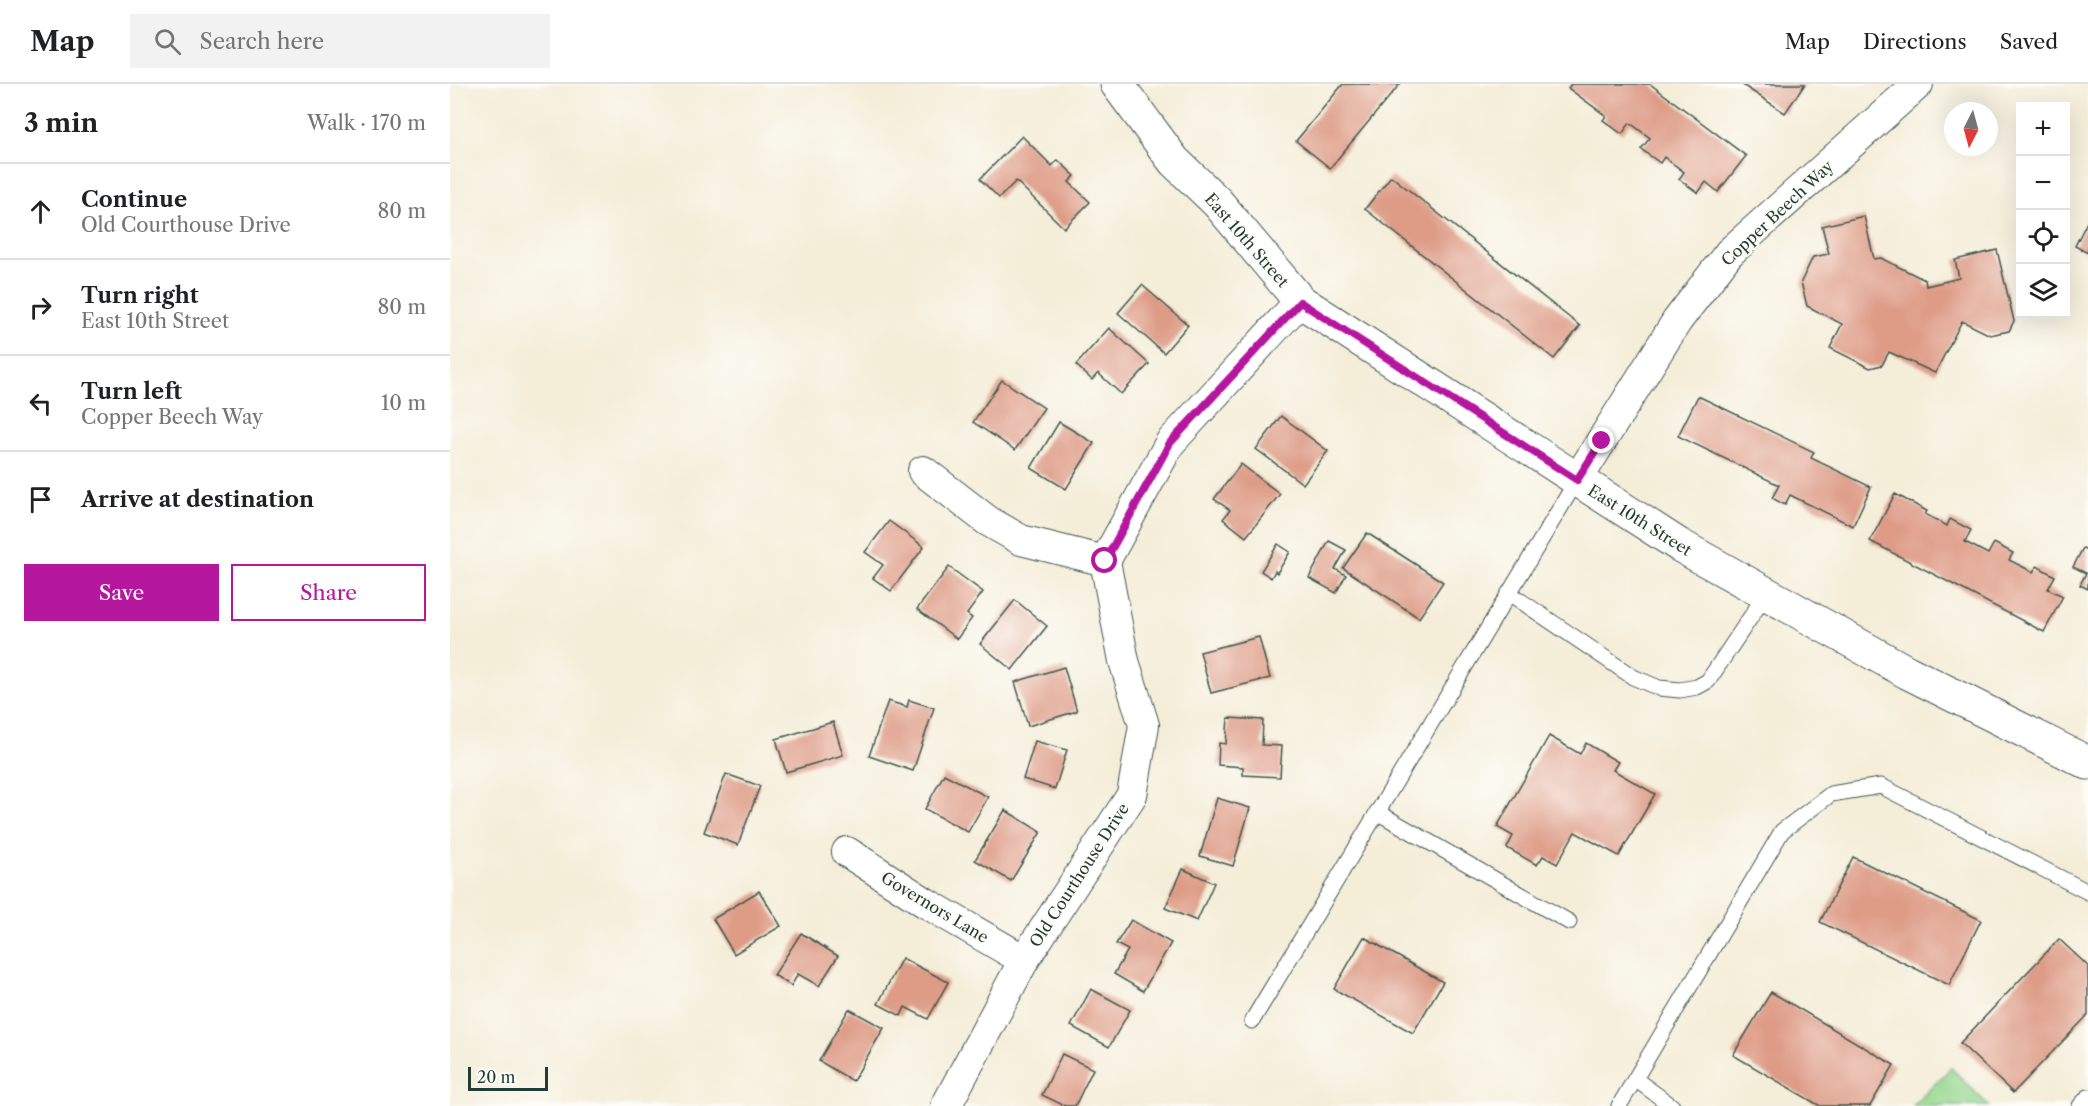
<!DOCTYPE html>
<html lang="en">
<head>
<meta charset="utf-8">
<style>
	body { margin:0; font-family:"Libre Caslon Text",serif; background:#f2f2f2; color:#202124 }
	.controls { position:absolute; right:18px; top:18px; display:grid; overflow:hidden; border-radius:0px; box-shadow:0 6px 24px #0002 }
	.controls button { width:54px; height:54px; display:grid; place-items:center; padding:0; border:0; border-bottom:2px solid #e0e0e0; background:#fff; color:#202124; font:30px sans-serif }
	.compass { position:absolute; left:1494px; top:18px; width:54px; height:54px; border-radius:50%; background:#fff; box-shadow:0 6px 24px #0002; rotate:186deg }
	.scale { position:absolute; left:18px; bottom:15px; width:80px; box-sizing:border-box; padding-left:6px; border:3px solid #1f3d34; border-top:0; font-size:16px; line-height:21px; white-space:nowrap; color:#1f3d34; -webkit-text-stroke:4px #fdfcf7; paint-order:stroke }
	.stop { position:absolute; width:18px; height:18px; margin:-14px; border:4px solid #b5179e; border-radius:50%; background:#fff }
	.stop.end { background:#b5179e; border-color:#fff; box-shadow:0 2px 6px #0008 }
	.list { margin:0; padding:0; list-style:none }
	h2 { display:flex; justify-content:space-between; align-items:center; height:78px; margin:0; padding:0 24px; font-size:26px }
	h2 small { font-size:20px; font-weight:400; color:#757577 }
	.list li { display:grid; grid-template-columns:39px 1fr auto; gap:18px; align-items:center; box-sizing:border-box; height:96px; padding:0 24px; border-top:2px solid #e0e0e0 }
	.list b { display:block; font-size:22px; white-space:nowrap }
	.list p { margin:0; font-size:20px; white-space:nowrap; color:#757577 }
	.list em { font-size:20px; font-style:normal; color:#757577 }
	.actions { display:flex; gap:12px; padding:18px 24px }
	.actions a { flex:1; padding:14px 0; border:2px solid #b5179e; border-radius:0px; text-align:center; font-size:21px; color:#b5179e }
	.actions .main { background:#b5179e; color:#fff }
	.icon { flex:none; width:33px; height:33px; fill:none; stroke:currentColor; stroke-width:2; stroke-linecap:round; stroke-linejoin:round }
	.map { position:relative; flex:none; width:1638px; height:1022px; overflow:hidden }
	header { display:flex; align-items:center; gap:36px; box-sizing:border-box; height:84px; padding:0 30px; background:#fff; border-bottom:2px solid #e0e0e0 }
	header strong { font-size:28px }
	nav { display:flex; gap:33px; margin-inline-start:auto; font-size:21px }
	.search { width:420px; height:54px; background:#f2f2f2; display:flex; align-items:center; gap:15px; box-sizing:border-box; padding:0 21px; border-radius:0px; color:#757577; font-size:22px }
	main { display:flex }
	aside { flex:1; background:#fff }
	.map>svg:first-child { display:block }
	.pitch { fill:#95d78e; stroke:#5a8a61; stroke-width:1.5 }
	.building { fill:#de9c87 }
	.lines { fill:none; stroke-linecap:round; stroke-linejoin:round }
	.service-casing { stroke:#3f574d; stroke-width:17 }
	.minor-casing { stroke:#3f574d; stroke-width:32 }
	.primary-casing { stroke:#3f574d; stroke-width:35 }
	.service { stroke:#fff; stroke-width:15 }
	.minor { stroke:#fff; stroke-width:30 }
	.primary { stroke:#fff; stroke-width:33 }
	.route { stroke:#b5179e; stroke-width:8 }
	.labels { text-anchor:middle; stroke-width:4.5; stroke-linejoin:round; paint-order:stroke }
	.street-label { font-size:16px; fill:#1f3d34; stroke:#fdfcf7 }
</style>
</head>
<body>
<header>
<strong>Map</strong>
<div class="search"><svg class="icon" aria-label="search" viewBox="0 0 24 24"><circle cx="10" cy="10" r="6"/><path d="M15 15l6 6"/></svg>Search here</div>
<nav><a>Map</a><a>Directions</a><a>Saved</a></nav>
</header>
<main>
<aside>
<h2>3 min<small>Walk · 170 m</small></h2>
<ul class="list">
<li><svg class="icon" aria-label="ahead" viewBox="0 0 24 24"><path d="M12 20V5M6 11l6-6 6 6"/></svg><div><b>Continue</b><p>Old Courthouse Drive</p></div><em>80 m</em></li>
<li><svg class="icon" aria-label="right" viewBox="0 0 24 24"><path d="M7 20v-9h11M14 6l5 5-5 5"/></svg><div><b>Turn right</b><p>East 10th Street</p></div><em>80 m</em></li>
<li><svg class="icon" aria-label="left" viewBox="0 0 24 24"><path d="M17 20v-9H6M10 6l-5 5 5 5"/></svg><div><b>Turn left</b><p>Copper Beech Way</p></div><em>10 m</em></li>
<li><svg class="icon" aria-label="arrive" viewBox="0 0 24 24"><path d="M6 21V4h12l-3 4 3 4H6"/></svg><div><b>Arrive at destination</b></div></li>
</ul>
<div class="actions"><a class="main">Save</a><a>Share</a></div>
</aside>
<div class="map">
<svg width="1638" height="1022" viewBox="0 0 1638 1022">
	<rect width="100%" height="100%" fill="#fdfcf7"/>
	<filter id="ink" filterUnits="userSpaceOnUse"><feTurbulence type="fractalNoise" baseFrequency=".0167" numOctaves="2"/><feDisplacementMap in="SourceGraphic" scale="12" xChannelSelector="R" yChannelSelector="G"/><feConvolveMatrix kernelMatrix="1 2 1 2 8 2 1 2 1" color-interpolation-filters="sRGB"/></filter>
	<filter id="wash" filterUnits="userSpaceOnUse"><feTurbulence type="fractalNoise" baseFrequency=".008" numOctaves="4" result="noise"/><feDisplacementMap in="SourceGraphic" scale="24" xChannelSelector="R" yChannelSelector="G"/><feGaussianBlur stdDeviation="1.35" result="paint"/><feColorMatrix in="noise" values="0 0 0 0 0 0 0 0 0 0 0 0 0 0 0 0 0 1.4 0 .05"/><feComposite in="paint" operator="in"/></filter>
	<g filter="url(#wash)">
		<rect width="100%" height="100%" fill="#f4edd8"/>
		<polygon class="pitch" points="1501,984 1539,1022 1463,1022"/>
		<g id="blocks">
			<g class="building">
				<polygon points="893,0 950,0 880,84 846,57"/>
				<polygon points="1121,0 1200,0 1296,72 1268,108 1256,98 1248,109 1229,95 1234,88 1214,73 1210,79 1191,65 1200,54 1180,39 1172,50 1153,36 1156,32 1118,4"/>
				<polygon points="1291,0 1355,0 1335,29"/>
				<polygon points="572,52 602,82 608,76 625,92 619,98 640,118 614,144 566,97 549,114 530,95"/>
				<polygon points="941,92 1130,242 1104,275 915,125"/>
				<polygon points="1414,132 1424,175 1431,174 1475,196 1476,202 1509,194 1505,176 1547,166 1564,237 1559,247 1540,251 1512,237 1485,289 1439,268 1432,281 1420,284 1380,264 1392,240 1357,222 1351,198 1363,173 1379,170 1372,142"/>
				<polygon points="1638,136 1638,169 1625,162"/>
				<polygon points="692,201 738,241 714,269 668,229"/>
				<polygon points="659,244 699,280 671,310 648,289 642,296 626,281"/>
				<polygon points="552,296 594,324 565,366 523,338"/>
				<polygon points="1248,312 1364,368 1361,374 1421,403 1403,442 1340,411 1335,421 1322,414 1329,401 1228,352"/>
				<polygon points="831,332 878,367 853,400 806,365"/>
				<polygon points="609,338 644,359 616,405 581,384"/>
				<polygon points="791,380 830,410 796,453 773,435 780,426 764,415"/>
				<polygon points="1445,410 1477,427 1475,430 1497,442 1500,435 1521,446 1515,458 1538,470 1544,459 1563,469 1559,476 1583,488 1587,482 1605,492 1598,505 1613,512 1594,548 1420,457"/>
				<polygon points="439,437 474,463 441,507 423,494 433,481 415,468"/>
				<polygon points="917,449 993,498 969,534 893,484"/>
				<polygon points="879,457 896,466 885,485 896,491 886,509 859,494"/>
				<polygon points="828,460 840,468 827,489 825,487 821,494 811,487"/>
				<polygon points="1633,464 1638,466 1638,505 1630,501 1636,489 1623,483"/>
				<polygon points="499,483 533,508 517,530 522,534 507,555 467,525"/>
				<polygon points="565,516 597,542 562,586 530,560"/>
				<polygon points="809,553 820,594 761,609 750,568"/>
				<polygon points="614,583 627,627 578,642 565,598"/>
				<polygon points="459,616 484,624 463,687 419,672 438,617 457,623"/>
				<polygon points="778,634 813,636 812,661 832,662 830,693 793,691 793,683 768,681 769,659 776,660"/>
				<polygon points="383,638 393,671 336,688 326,655"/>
				<polygon points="1099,652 1130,670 1136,659 1168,678 1163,686 1205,710 1169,772 1125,748 1107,780 1093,772 1087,781 1057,764 1063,752 1047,743"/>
				<polygon points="585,657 617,666 605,705 573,695"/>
				<polygon points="276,690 310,702 288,761 254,748"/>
				<polygon points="494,690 538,713 518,748 475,725"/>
				<polygon points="767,714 800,724 783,782 750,772"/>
				<polygon points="555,726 591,748 561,797 525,776"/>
				<polygon points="1403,773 1531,836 1499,901 1370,838"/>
				<polygon points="733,785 764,799 747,837 715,824"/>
				<polygon points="309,807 331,842 284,870 263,835"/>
				<polygon points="681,836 721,859 693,907 664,890 678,866 666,860"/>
				<polygon points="351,849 388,872 369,902 348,890 341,902 324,891"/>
				<polygon points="914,853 993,898 963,949 884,905"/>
				<polygon points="1609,855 1638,882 1638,931 1563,1009 1510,959"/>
				<polygon points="452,874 498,898 478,935 455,923 451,932 428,920"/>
				<polygon points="641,905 680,926 659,963 621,942"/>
				<polygon points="1321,908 1444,981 1420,1022 1370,1022 1283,971"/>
				<polygon points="399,925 434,944 403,997 369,977"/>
				<polygon points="612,970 643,985 625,1022 615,1022 592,1011"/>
			</g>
		</g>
	</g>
	<g filter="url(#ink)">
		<use href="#blocks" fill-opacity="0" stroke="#3f574d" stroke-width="1.5"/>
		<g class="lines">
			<defs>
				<g id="service">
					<polyline points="1059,509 1183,593 1209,604 1230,606 1247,603 1258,597 1316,510"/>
					<polyline points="927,728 1119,838"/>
					<polyline points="802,937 1127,396"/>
					<polyline points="1185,995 1222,1022"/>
					<polyline points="1169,1022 1332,747 1381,710 1431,702 1638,808"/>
					<polyline points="1630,1022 1638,1013"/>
				</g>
				<g id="minor">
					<polyline points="473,387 538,437 571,456 655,477"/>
					<polyline points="1127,396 1227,237 1279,169 1468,0"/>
					<polyline points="397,768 476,819 574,876"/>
					<polyline points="496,1022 574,876 682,711 694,641 674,577 655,477 720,359 850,217"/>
				</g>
				<polyline id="primary" points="667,0 724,77 767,118 850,217 1229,461 1457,588 1638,679"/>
			</defs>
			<use href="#service" class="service-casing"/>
			<use href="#minor" class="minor-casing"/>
			<use href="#primary" class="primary-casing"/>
			<use href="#service" class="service"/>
			<use href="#minor" class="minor"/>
			<use href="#primary" class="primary"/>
		</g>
	</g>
	<g class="lines" filter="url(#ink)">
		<polyline class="route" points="655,477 720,359 850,218 1127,396 1152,357"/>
	</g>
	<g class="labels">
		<g class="street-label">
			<text transform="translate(1327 129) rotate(-43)" y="6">Copper Beech Way</text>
			<text transform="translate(797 156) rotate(49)" y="6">East 10th Street</text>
			<text transform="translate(1190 436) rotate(32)" y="6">East 10th Street</text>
			<text transform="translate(629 791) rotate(-57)" y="6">Old Courthouse Drive</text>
			<text transform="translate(485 823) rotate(31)" y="6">Governors Lane</text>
		</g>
	</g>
</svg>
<div class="controls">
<button>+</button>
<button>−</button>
<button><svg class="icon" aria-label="locate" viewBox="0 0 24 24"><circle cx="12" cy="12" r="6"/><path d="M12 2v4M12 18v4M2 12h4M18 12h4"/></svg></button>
<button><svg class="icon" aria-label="layers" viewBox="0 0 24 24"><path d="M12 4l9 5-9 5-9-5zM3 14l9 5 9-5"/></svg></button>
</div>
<svg class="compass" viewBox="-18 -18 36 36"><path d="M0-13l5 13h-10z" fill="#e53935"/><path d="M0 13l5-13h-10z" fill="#757577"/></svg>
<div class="scale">20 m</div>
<div class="stop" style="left:655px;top:477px"></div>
<div class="stop end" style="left:1152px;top:357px"></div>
</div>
</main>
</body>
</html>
